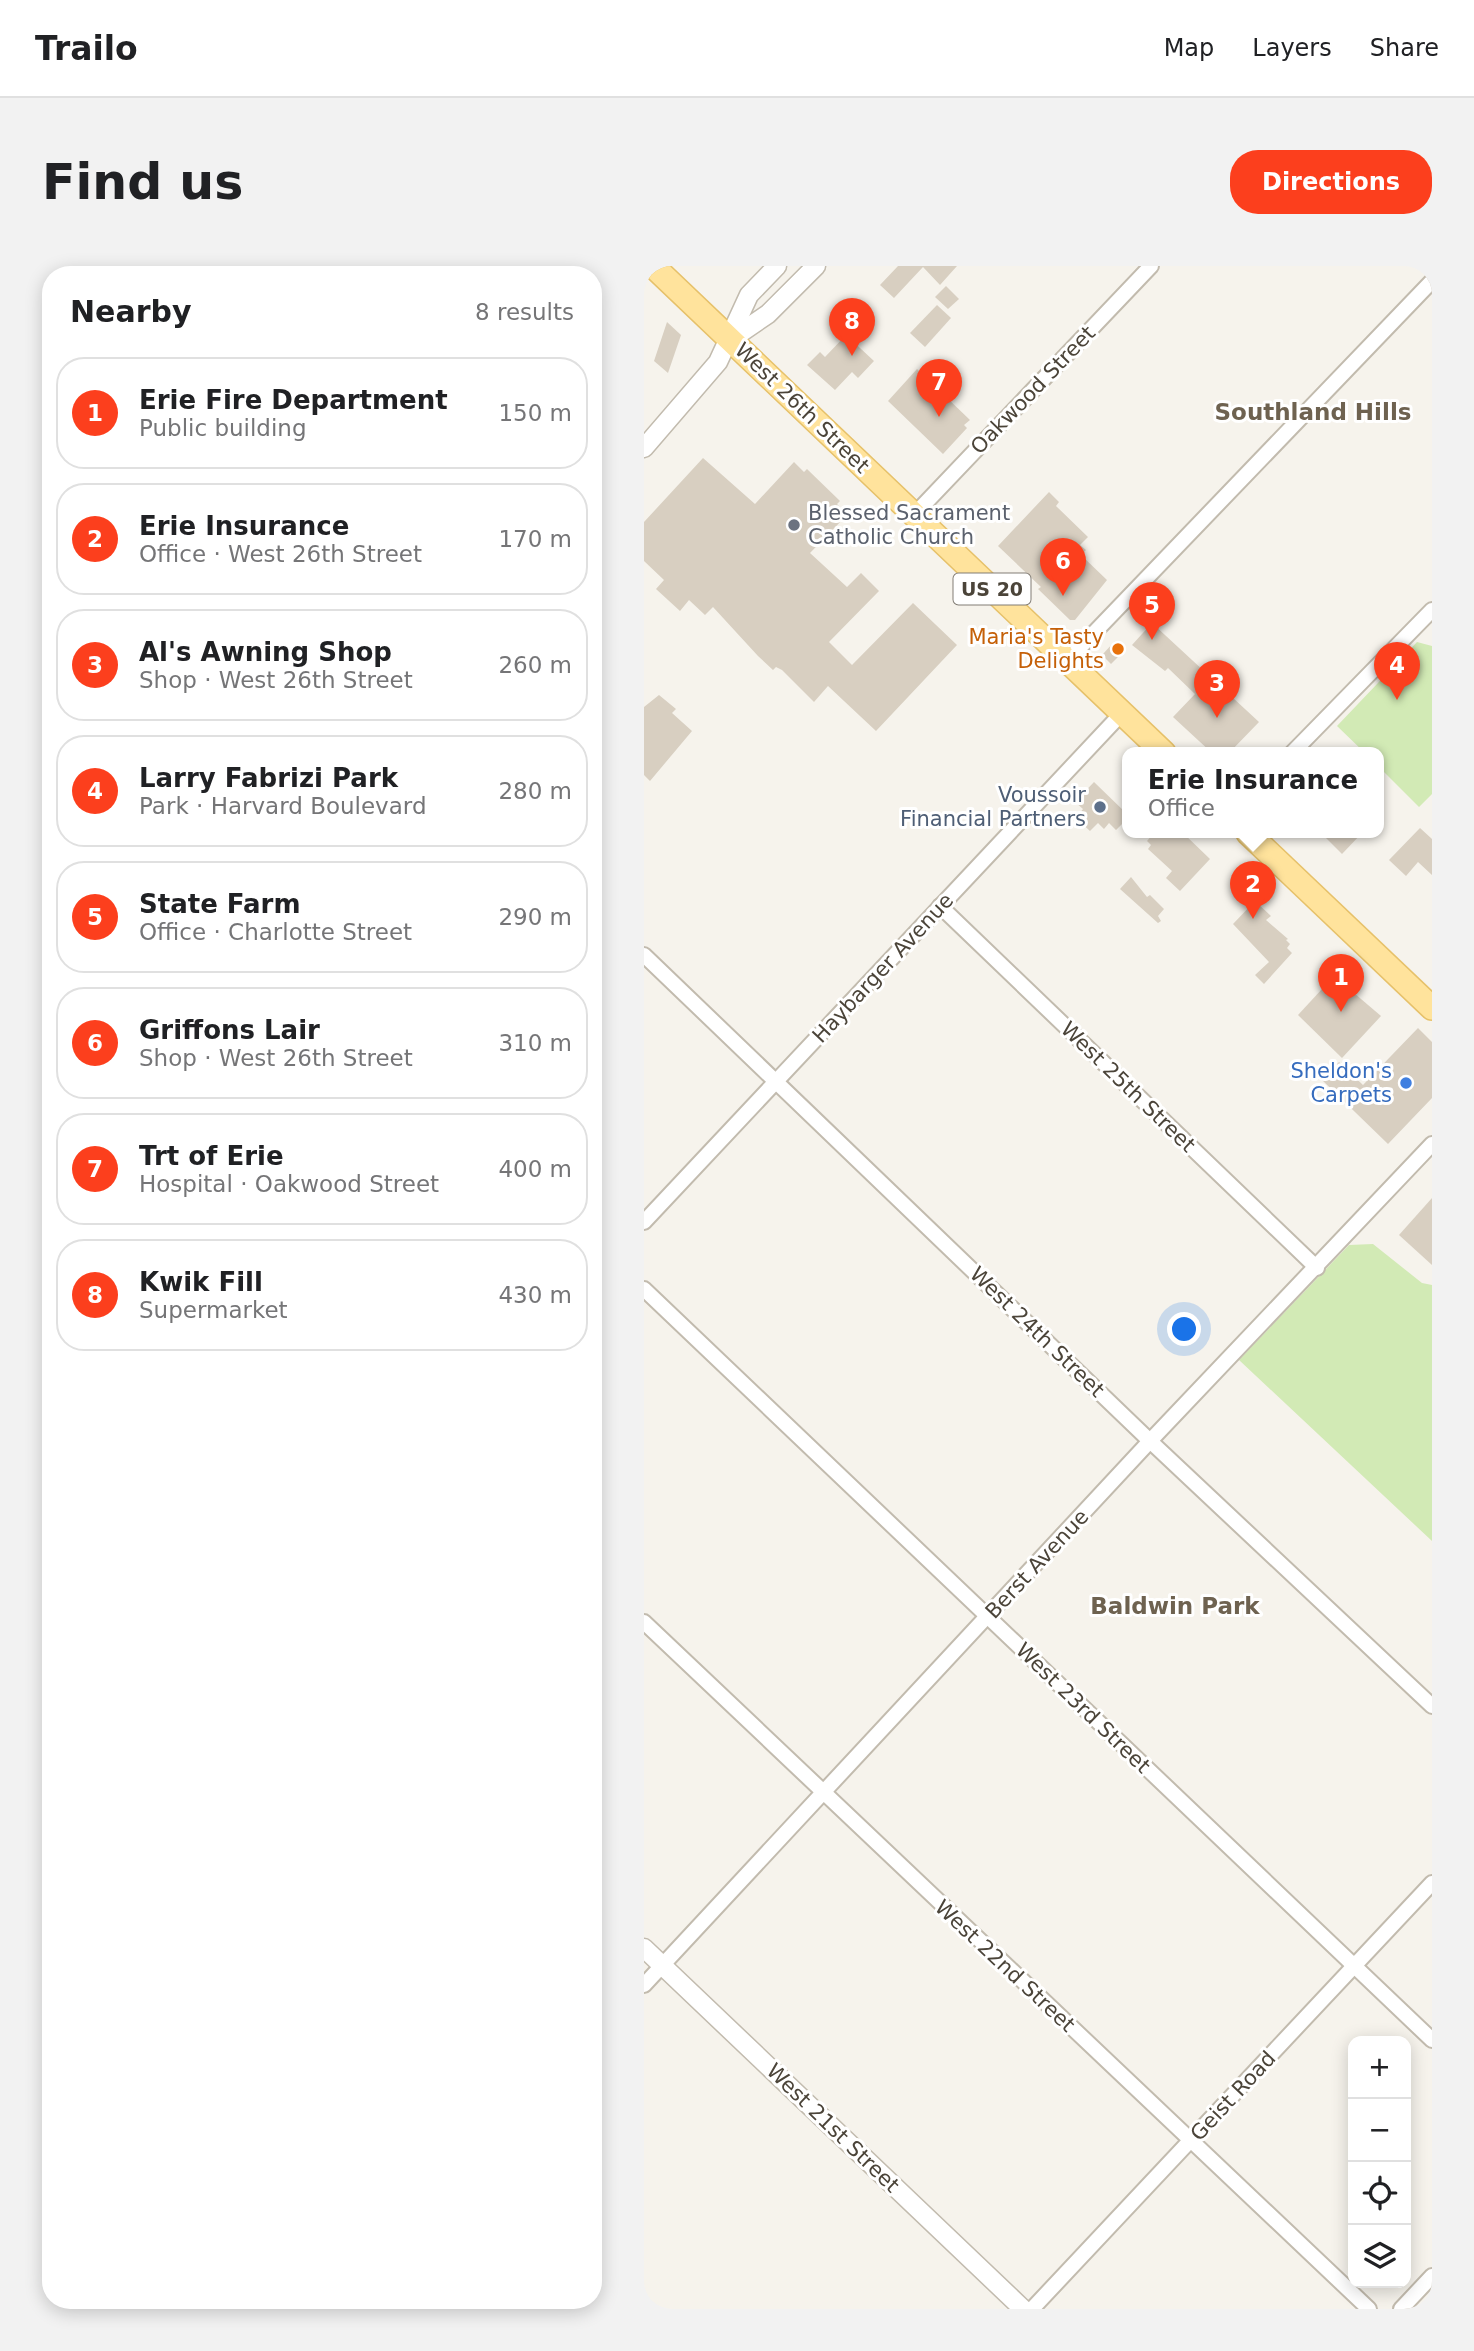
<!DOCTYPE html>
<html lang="en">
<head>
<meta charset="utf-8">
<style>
	body { margin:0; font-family:"DejaVu Sans",sans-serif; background:#f2f2f2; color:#202124 }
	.controls { position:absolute; right:21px; bottom:21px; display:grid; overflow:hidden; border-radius:14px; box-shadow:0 4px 18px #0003 }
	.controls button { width:63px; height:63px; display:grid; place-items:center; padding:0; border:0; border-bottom:2px solid #e0e0e0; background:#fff; color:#202124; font:35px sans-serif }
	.you { position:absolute; left:541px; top:1064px; width:24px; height:24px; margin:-18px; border:5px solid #fff; border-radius:50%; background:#1a73e8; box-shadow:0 0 0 10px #1a73e833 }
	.badge { display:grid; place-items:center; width:46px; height:46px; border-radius:50%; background:#fc3f1d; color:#fff; font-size:23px; font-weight:700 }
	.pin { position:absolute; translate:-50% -58px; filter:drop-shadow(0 2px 4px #0008) }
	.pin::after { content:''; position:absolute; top:37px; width:24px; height:21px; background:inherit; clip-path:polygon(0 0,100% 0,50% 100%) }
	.popup { position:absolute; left:478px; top:481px; width:262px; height:91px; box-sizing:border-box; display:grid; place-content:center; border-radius:14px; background:#fff; filter:drop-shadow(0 2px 5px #0005); font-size:23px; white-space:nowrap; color:#757577 }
	.popup b { font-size:26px; color:#202124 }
	.popup::after { content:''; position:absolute; left:50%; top:100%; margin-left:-14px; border:14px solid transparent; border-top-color:#fff }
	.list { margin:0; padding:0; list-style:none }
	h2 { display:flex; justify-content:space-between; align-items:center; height:91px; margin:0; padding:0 28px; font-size:30px }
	h2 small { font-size:23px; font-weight:400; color:#757577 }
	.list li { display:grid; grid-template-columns:46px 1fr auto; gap:21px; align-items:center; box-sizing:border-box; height:112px; margin:0 14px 14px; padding:0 14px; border:2px solid #e0e0e0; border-radius:28px }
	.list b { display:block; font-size:26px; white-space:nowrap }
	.list p { margin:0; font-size:23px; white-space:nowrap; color:#757577 }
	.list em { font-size:23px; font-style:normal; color:#757577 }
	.icon { flex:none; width:38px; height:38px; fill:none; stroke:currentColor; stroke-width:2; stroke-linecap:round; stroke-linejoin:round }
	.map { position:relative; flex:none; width:788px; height:2043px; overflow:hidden; border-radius:28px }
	header { display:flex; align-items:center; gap:42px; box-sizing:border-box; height:98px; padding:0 35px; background:#fff; border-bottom:2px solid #e0e0e0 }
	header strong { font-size:33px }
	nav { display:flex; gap:38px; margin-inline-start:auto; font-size:24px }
	.intro { display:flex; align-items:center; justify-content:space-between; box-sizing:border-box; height:168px; padding:0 42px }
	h1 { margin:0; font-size:49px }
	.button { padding:18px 32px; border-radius:28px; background:#fc3f1d; color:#fff; font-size:24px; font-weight:700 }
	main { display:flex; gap:42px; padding:0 42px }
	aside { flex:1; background:#fff; border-radius:28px; box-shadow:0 4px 18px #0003 }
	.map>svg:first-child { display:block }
	.green { fill:#d2eab5 }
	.building { fill:#d8cfc1 }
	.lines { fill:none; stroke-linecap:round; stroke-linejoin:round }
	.minor-casing { stroke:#c2bbae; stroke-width:18 }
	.tertiary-casing { stroke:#c2bbae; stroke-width:21 }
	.primary-casing { stroke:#e6c16a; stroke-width:26 }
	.minor { stroke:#fff; stroke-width:14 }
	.tertiary { stroke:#fff; stroke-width:18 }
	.primary { stroke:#ffe39c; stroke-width:23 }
	.worship-dot { fill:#6b7280; stroke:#fff; stroke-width:2.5 }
	.food-dot { fill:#e8710a; stroke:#fff; stroke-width:2.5 }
	.service-dot { fill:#5c6f8a; stroke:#fff; stroke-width:2.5 }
	.shop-dot { fill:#3f7fe0; stroke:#fff; stroke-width:2.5 }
	.labels { text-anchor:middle; stroke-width:6; stroke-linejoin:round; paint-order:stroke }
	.shield { fill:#fff; stroke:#817c74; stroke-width:2 }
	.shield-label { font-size:19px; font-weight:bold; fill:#4b4439 }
	.street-label { font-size:21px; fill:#4b4439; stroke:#fff }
	.worship-label { font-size:21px; fill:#5b616d; stroke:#fff; text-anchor:start }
	.food-label { font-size:21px; fill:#c56008; stroke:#fff; text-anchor:end }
	.service-label { font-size:21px; fill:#4e5e75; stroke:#fff; text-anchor:end }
	.shop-label { font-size:21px; fill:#366cbe; stroke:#fff; text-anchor:end }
	.neighbourhood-label { font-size:23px; font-weight:bold; fill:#6e6250; stroke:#fff }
</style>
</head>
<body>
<header>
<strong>Trailo</strong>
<nav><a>Map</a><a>Layers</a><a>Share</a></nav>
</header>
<div class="intro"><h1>Find us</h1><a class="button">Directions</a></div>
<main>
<aside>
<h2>Nearby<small>8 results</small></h2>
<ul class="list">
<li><span class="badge">1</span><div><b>Erie Fire Department</b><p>Public building</p></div><em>150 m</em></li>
<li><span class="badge">2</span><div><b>Erie Insurance</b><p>Office · West 26th Street</p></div><em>170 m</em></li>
<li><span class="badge">3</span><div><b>Al's Awning Shop</b><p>Shop · West 26th Street</p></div><em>260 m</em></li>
<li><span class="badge">4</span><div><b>Larry Fabrizi Park</b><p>Park · Harvard Boulevard</p></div><em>280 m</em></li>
<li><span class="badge">5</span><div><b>State Farm</b><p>Office · Charlotte Street</p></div><em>290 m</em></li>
<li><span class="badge">6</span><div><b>Griffons Lair</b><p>Shop · West 26th Street</p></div><em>310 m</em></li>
<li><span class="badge">7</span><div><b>Trt of Erie</b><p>Hospital · Oakwood Street</p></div><em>400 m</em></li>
<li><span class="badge">8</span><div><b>Kwik Fill</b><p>Supermarket</p></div><em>430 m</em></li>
</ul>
</aside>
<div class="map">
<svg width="788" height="2043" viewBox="0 0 788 2043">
	<rect width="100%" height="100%" fill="#f6f3ec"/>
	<g class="green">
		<polygon points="773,376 788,380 788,528 775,541 735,501 735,487 721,487 693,460"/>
		<polygon points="729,978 778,1017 788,1019 788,1275 595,1094 705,979"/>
	</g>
	<g class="building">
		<polygon points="254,0 313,0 296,19 279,1 250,32 236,19"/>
		<polygon points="302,20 315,33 304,43 291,31"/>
		<polygon points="293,39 307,52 281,81 266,67"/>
		<polygon points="23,56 37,69 24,107 10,95"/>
		<polygon points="202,69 230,95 214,112 208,106 191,124 163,99 176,86 181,91"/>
		<polygon points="273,103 326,154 320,159 323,162 299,188 244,135"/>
		<polygon points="59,192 111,238 150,196 160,206 163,203 196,235 193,238 204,248 166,287 203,321 217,307 235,325 185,376 208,399 269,337 313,379 232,465 184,420 170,436 138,404 132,401 129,404 114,390 69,341 61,349 45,334 36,345 12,323 20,314 0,295 0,256"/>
		<polygon points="405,226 415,236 412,240 444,271 436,279 442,284 437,289 463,314 431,354 426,354 394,323 397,321 354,280"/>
		<polygon points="508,357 615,456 585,487 568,487 529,451 551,428 524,402 521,405 488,379"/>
		<polygon points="471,375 480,385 467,398 458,389"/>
		<polygon points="15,429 32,443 28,447 48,465 6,515 0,509 0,441"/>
		<polygon points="450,516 483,548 483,553 472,564 465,557 460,563 454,557 446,565 432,552 439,543 431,536"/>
		<polygon points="776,562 788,573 788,609 774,596 762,610 745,594"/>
		<polygon points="510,567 539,567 566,593 536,625 522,612 528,605 504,583 507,579 503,575"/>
		<polygon points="677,567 718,567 698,588"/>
		<polygon points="487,611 503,631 506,629 520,643 514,650 517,655 514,657 476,623"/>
		<polygon points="611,635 627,650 622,654 644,673 642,674 646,678 643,682 648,687 620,718 611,709 625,696 589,658"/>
		<polygon points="690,710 737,750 698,792 654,749"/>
		<polygon points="774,762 788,776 788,832 744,878 678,814 695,796 719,819"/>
		<polygon points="788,932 788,999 755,969"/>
	</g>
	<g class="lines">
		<defs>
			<g id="minor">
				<polyline points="270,249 507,0"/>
				<polyline points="423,395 788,15"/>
				<polyline points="648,487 788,344"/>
				<polyline points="296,640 673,1002"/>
				<polyline points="0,689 506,1175 788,1440"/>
				<polyline points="0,956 478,447"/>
				<polyline points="0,1023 788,1774"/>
				<polyline points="0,1356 725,2043"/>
				<polyline points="0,1719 506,1175 788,878"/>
				<polyline points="388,2043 788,1617"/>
				<polyline points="757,2043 788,2010"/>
			</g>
			<g id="tertiary">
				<polyline points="86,74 124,48 172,0"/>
				<polyline points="0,182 74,96 105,29 133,0"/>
				<polyline points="0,1682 379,2043"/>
			</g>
			<g id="primary">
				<polyline points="9,0 520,487"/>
				<polyline points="604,567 788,742"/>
			</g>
		</defs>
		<use href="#minor" class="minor-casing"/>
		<use href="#tertiary" class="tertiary-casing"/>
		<use href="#primary" class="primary-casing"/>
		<use href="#minor" class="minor"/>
		<use href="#tertiary" class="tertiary"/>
		<use href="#primary" class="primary"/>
	</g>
	<circle class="worship-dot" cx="150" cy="259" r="7"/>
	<circle class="food-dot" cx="474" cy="383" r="7"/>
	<circle class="service-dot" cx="456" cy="541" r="7"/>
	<circle class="shop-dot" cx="762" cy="817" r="7"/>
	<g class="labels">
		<rect class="shield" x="309.5" y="307.5" width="77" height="31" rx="5"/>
		<g class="shield-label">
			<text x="348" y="330">US 20</text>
		</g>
		<g class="street-label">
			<text transform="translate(389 124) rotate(-46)" y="7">Oakwood Street</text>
			<text transform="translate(158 142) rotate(44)" y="7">West 26th Street</text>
			<text transform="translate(239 702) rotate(-47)" y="7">Haybarger Avenue</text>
			<text transform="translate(484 821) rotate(44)" y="7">West 25th Street</text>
			<text transform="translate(393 1066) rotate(44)" y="7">West 24th Street</text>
			<text transform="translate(393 1298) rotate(-47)" y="7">Berst Avenue</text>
			<text transform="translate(439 1442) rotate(44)" y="7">West 23rd Street</text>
			<text transform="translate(361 1700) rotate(43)" y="7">West 22nd Street</text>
			<text transform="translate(589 1830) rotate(-47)" y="7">Geist Road</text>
			<text transform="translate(189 1862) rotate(44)" y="7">West 21st Street</text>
		</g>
		<g class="worship-label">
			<text x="164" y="254">Blessed Sacrament<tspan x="164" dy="24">Catholic Church</tspan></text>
		</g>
		<g class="food-label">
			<text x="460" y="378">Maria's Tasty<tspan x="460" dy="24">Delights</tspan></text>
		</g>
		<g class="service-label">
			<text x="442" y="536">Voussoir<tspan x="442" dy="24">Financial Partners</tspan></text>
		</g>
		<g class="shop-label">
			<text x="748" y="812">Sheldon's<tspan x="748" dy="24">Carpets</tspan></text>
		</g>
		<g class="neighbourhood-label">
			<text x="669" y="154">Southland Hills</text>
			<text x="531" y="1348">Baldwin Park</text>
		</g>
	</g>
</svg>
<div class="controls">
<button>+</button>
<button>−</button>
<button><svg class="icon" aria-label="locate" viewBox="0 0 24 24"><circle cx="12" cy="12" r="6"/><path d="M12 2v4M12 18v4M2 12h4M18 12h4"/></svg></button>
<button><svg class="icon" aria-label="layers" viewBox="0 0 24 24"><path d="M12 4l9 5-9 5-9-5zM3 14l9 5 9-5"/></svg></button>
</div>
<div class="you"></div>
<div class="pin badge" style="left:697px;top:746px">1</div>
<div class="pin badge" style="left:609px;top:653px">2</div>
<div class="popup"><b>Erie Insurance</b>Office</div>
<div class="pin badge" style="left:573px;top:452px">3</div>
<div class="pin badge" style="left:753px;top:434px">4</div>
<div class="pin badge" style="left:508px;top:374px">5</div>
<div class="pin badge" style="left:419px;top:330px">6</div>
<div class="pin badge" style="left:295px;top:151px">7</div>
<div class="pin badge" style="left:208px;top:90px">8</div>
</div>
</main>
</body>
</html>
